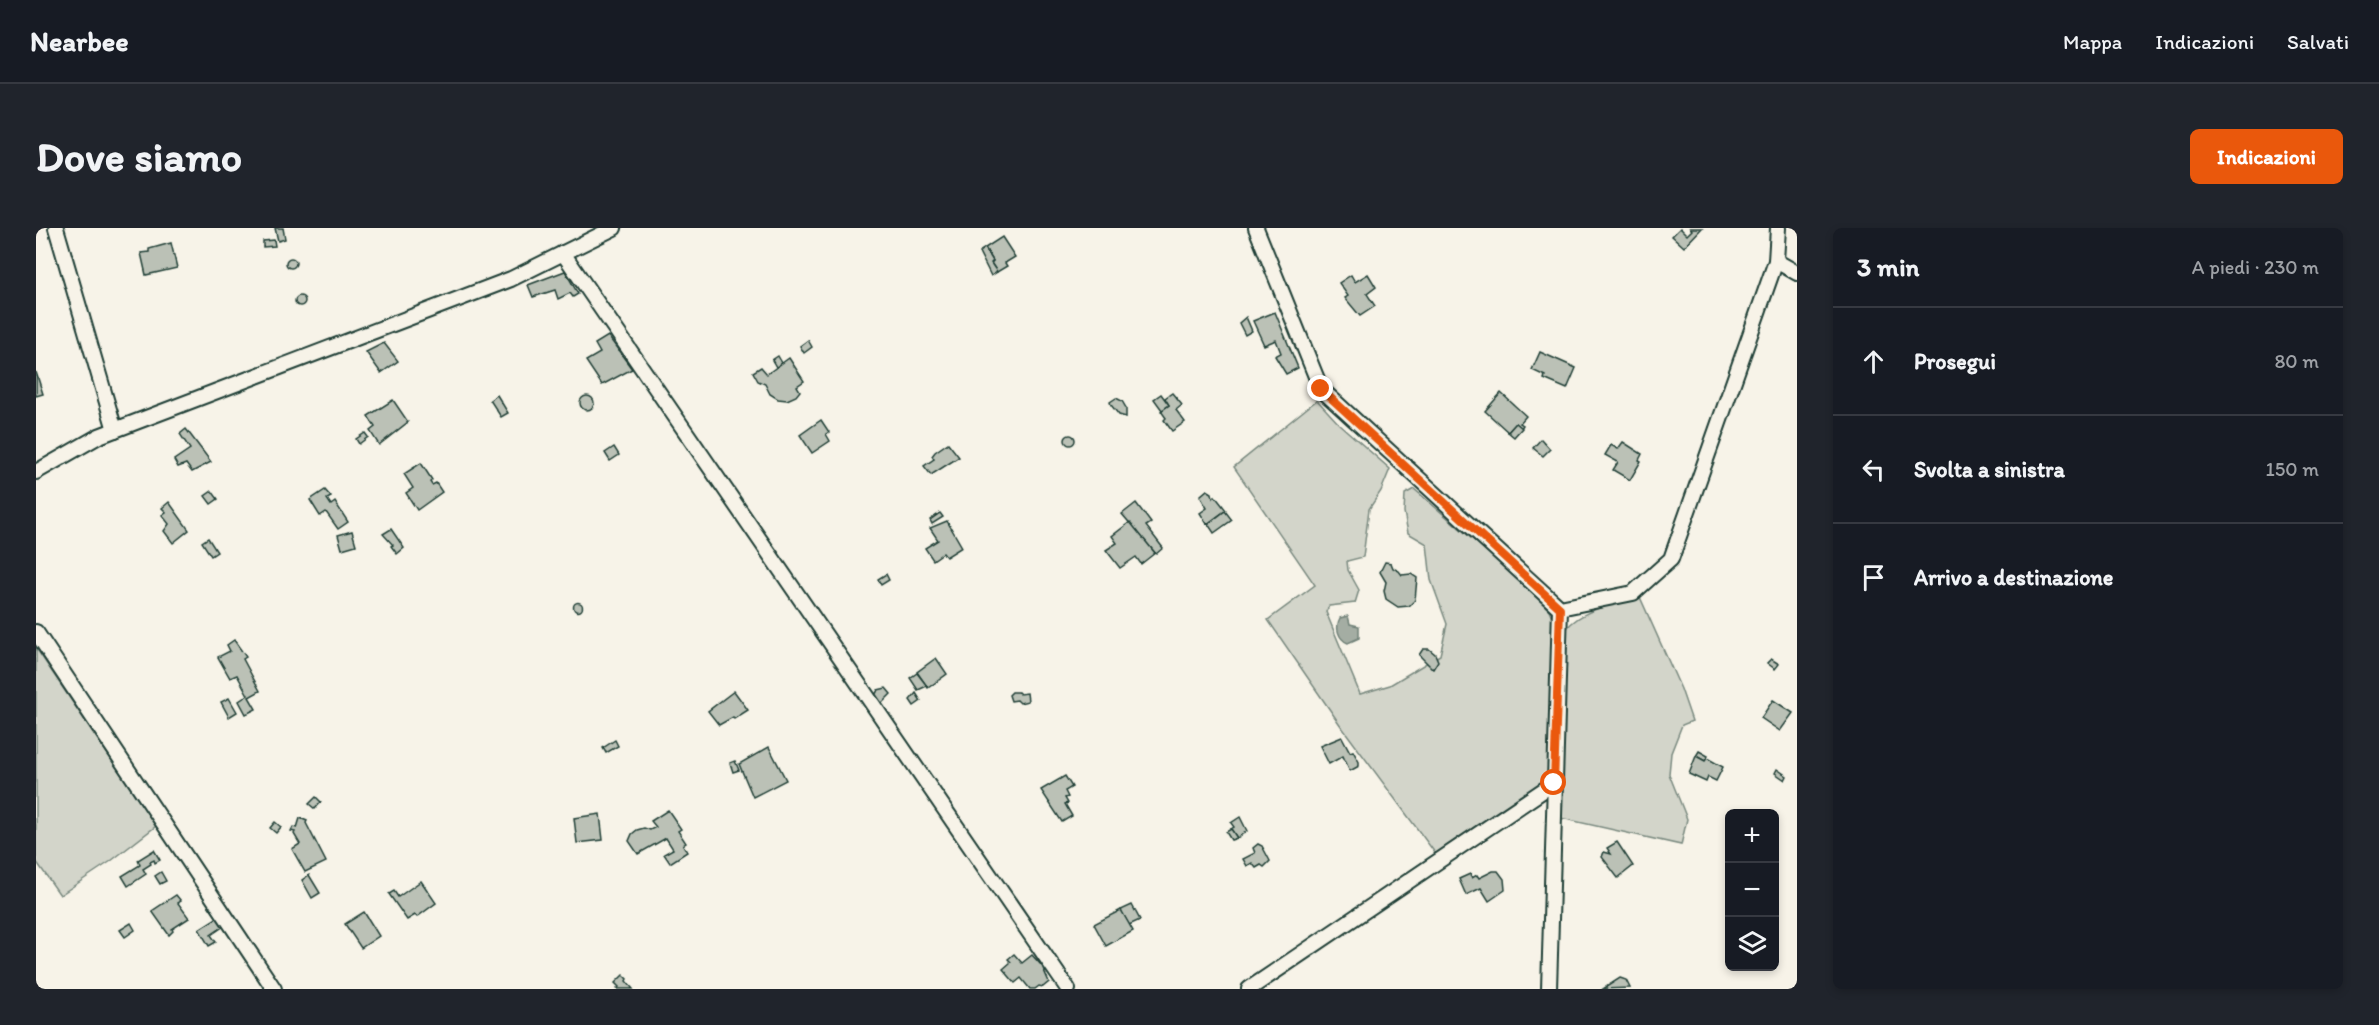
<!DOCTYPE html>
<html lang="it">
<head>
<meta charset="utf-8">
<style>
	body { margin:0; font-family:Itim,sans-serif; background:#20242c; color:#f1f3f6 }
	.controls { position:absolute; right:18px; bottom:18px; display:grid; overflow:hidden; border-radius:9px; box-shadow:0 3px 9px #0003 }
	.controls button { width:54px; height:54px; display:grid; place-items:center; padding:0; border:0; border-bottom:2px solid #363941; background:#171b24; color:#f1f3f6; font:30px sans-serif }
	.stop { position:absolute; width:18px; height:18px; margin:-14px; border:4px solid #ea580c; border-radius:50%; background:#fff }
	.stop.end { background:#ea580c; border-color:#fff; box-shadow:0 2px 6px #0008 }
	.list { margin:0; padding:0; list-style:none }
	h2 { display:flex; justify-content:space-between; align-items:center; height:78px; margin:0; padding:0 24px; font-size:26px }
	h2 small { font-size:20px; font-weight:400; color:#9ea1a6 }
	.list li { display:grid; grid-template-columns:39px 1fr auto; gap:18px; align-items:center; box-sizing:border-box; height:108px; padding:0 24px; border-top:2px solid #363941 }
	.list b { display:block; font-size:22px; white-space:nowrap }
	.list em { font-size:20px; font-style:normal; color:#9ea1a6 }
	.icon { flex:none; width:33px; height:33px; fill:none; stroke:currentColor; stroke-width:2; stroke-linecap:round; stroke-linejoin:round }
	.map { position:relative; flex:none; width:1761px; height:761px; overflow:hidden; border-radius:9px }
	header { display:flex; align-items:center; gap:36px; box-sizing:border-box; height:84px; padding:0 30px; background:#171b24; border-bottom:2px solid #363941 }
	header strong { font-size:28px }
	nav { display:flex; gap:33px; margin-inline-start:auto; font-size:21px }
	.intro { display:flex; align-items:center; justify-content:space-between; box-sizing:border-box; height:144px; padding:0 36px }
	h1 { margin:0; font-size:42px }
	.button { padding:15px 27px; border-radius:9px; background:#ea580c; color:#fff; font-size:21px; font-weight:700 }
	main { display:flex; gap:36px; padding:0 36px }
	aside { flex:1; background:#171b24; border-radius:9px; box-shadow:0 3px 9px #0003 }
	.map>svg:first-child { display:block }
	.green { fill:#d3d5ca; stroke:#79897f; stroke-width:1.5 }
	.water { fill:#a4ada3; stroke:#6f8077; stroke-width:1.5 }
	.building { fill:#bbc1b6; stroke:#1f3d34; stroke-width:1.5 }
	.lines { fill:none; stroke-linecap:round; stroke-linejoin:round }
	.minor-casing { stroke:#1f3d34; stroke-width:18 }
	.minor { stroke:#f7f3e8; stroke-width:14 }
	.route { stroke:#ea580c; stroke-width:8 }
</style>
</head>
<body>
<header>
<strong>Nearbee</strong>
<nav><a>Mappa</a><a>Indicazioni</a><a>Salvati</a></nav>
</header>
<div class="intro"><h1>Dove siamo</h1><a class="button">Indicazioni</a></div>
<main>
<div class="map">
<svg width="1761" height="761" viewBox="0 0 1761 761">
	<rect width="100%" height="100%" fill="#f7f3e8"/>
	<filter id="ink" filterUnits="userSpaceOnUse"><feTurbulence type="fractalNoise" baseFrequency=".0167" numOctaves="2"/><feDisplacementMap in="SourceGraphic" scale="12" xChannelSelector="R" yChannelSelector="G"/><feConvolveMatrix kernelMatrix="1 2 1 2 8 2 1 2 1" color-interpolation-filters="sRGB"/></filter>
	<g filter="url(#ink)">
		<g class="green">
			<polygon points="1281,172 1303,196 1354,241 1345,263 1333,281 1327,329 1311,333 1312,342 1323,362 1319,375 1293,378 1290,384 1324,466 1354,457 1404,427 1411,396 1395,352 1391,316 1372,305 1368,284 1369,266 1378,261 1484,352 1513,382 1516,389 1512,551 1402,629 1305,498 1232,392 1279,357 1198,239"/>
			<path d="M1604,364v5l41,92 11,32 -10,4 -11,28 -2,21 18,45 -6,26 -125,-28 8,-184c11,-23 54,-29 76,-41z"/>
			<polygon points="0,420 120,598 75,633 24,667 0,633"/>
		</g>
		<path class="water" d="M1312,388l2,8 9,2v12l-11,5c-10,-4 -13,-16 -8,-25z"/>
		<g class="building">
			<polygon points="239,0 247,0 249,11 242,13"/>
			<polygon points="1644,0 1651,7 1656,2 1654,0 1666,0 1648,19 1636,8"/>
			<polygon points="966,9 979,29 969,35 971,38 961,44 955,35 957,33 949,20"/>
			<polygon points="238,12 239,18 227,19 227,13"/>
			<polygon points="135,15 141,40 110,47 105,25 113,24 113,21"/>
			<polygon points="949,20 957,33 955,35 961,44 955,48 943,24"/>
			<circle cx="255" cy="35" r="5"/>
			<polygon points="529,43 542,66 537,69 534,65 522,71 519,62 497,69 492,57"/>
			<polygon points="1332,46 1340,59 1331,66 1339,78 1324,88 1309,70 1312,68 1303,55 1315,47 1319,54"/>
			<circle cx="264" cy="73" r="5"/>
			<polygon points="1239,84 1262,140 1250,146 1239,128 1245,125 1240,112 1228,117 1217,93"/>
			<polygon points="1210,89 1216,103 1209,107 1203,95"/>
			<polygon points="572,108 596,141 566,157 550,133 564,125 559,116"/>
			<polygon points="772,112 776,119 768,125 764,118"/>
			<polygon points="348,115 362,133 345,145 330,124"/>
			<polygon points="1504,124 1540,140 1531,161 1508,151 1509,148 1496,142"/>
			<polygon points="742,128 746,135 740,139 736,132"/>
			<polygon points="753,130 768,153 761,158 764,163 760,168 751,172 742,171 734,166 729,156 722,153 717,144 725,139 731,146"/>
			<polygon points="0,144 7,166 0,168"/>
			<polygon points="1136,165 1146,177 1140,182 1149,194 1136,203 1128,192 1130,190 1125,183 1133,177 1129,170"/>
			<polygon points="1465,165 1490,188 1484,195 1487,197 1485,200 1480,195 1472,204 1449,183"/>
			<polygon points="1125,166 1133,177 1126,182 1118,171"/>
			<polygon points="461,167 472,185 465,189 454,172"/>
			<circle cx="551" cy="175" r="7"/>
			<polygon points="1080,170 1086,173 1090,180 1090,189 1083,187 1075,177 1074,174"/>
			<polygon points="357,172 372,194 343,217 334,203 339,199 332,188"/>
			<polygon points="785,192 793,204 790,206 794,213 776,225 764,207"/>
			<polygon points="1480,195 1486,200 1478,209 1472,204"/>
			<polygon points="150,201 175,234 156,244 150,236 142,239 138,232 154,221 144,206"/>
			<polygon points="329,205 332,209 323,216 320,211"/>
			<circle cx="1034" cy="212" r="5"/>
			<polygon points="1505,211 1514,221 1507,228 1497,220"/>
			<polygon points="1587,214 1606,226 1603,232 1605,233 1594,252 1577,242 1582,234 1569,227 1575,217 1582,221"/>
			<polygon points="912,215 923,229 895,247 888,238 898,231 896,228 899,224"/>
			<polygon points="578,219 583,227 574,233 569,225"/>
			<polygon points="385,235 396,252 394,254 396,257 400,255 406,264 381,282 370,265 377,260 368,246"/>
			<polygon points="289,262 295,269 291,271 295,277 299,274 312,294 302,301 290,284 284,288 274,272"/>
			<polygon points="1171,262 1176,265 1177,270 1179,268 1190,282 1171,296 1164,285 1171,280 1164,268"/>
			<polygon points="176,263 182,271 175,276 169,268"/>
			<polygon points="133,274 153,302 137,315 128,303 133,296 126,287 130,284 126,280"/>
			<polygon points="1100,275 1115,295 1110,298 1127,320 1120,326 1086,286"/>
			<polygon points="1189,283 1196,292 1178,305 1172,296"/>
			<polygon points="904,285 907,289 896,296 894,292"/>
			<polygon points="911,293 926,319 910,329 907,325 897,332 889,320 902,312 894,300"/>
			<polygon points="1094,294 1119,325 1105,336 1100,329 1084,340 1070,322 1081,315 1076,308"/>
			<polygon points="355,301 368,320 361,326 355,318 357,317 347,306"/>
			<polygon points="316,303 320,317 306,321 302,307"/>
			<polygon points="172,310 181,324 175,328 166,314"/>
			<polygon points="1349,334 1355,335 1357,340 1363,343 1366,347 1375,346 1381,350 1379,372 1373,378 1362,379 1350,371 1348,363 1350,354 1344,344"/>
			<polygon points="850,346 853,352 845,357 842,351"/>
			<circle cx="542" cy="379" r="4.5"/>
			<polygon points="198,412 210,429 207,431 224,463 213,469 220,481 210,486 203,473 212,467 201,447 194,450 182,429 194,423 191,417"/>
			<polygon points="1387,421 1393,421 1399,426 1402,433 1397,441 1383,427"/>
			<polygon points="900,430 911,446 892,460 881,444"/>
			<polygon points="1735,431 1743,436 1739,441 1731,435"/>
			<polygon points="881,445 891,458 882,462 874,450"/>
			<polygon points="850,460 855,466 845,476 839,467 842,462"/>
			<polygon points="698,463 712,482 698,491 697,489 683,497 672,483"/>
			<polygon points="976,464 982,464 984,466 991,465 992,473 984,475 981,472 975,473 973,467"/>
			<polygon points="880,465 885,473 878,478 874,472"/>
			<polygon points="193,470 201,484 193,489 185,474"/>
			<polygon points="1737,472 1757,485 1744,503 1725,490"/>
			<polygon points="1306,509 1314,524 1317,523 1323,534 1323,538 1314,543 1307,528 1293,536 1284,518"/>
			<polygon points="579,512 582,518 570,525 567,520"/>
			<polygon points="733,519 750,552 717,569 703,536"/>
			<polygon points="1663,523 1672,528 1669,533 1660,528"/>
			<polygon points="1660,528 1669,533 1671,530 1687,539 1680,553 1672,549 1670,554 1653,546"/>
			<polygon points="699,533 703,542 697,544 694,535"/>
			<polygon points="1741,541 1751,548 1749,552 1739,545"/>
			<polygon points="1029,548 1036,559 1029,563 1032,569 1029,570 1032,575 1029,576 1036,588 1026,594 1005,562"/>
			<polygon points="280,569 285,574 279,581 273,576"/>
			<polygon points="632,582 645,601 642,603 650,615 647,617 651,624 634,635 628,626 637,621 630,610 602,626 593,613 596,606 601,602 608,600 614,602 620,599 615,593"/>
			<polygon points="564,586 567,612 541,615 538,590"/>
			<polygon points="1204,589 1211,603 1201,610 1195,601 1198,599 1195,595"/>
			<polygon points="264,590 271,593 270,595 290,634 269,644 256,621 264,616 258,606 259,604 255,603 257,599 261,600"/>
			<polygon points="239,594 245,599 240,605 234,600"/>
			<polygon points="1195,601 1201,610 1195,612 1190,604"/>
			<polygon points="1581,614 1597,638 1582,650 1566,629 1568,624 1575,626 1571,620"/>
			<polygon points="1222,616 1226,618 1234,633 1228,639 1225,637 1220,640 1216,635 1211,638 1207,631 1219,625 1217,620"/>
			<polygon points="118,622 124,632 119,635 118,632 114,634 115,636 107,641 110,646 92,658 86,648 104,637 102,632"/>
			<polygon points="1457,643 1462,643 1468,651 1469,662 1453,673 1445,660 1430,667 1423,651 1434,646 1436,650 1441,647 1443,650"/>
			<polygon points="125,644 130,653 124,656 119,648"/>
			<polygon points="273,647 284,665 276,670 266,652"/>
			<polygon points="385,653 400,675 381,689 379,687 371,692 353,666 358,663 362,669"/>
			<polygon points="140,667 145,673 142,675 153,690 136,701 137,703 133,707 116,683"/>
			<polygon points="1096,677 1104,692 1093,697 1085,682"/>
			<polygon points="1085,682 1097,703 1070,718 1058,696"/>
			<polygon points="328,684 343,708 325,720 309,696"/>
			<polygon points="182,689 188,698 175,707 180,714 173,718 163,701"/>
			<polygon points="95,695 99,702 89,709 84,702"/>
			<polygon points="978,726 986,735 996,727 1006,738 1013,754 1007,759 1003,758 999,761 994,761 985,750 979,755 967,741 975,734 972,731"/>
			<polygon points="587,747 591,751 590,753 597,761 581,761 583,759 579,755"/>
			<polygon points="1584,750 1590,752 1594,760 1567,761"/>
		</g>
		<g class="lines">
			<defs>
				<g id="minor">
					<polyline points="20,0 79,202"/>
					<polyline points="1220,0 1285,161 1524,380 1597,365 1635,331 1740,33 1742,0"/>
					<polyline points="527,25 1032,761"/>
					<polyline points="1740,33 1761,45"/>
					<polyline points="0,244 63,208 475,51 578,0"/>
					<polyline points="0,404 238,761"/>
					<polyline points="1213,761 1518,555"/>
					<polyline points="1513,761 1524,380"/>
				</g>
			</defs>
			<use href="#minor" class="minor-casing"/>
			<use href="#minor" class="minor"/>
		</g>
	</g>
	<g class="lines" filter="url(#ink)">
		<polyline class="route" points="1285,161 1524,380 1518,555"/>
	</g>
</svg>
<div class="controls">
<button>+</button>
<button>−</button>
<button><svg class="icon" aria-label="layers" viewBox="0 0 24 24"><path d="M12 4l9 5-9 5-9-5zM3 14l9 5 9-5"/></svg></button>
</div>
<div class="stop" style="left:1518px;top:555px"></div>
<div class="stop end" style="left:1285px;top:161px"></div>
</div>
<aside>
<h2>3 min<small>A piedi · 230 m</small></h2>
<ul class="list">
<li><svg class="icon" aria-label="ahead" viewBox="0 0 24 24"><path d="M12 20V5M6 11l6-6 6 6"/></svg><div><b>Prosegui</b></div><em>80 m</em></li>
<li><svg class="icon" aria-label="left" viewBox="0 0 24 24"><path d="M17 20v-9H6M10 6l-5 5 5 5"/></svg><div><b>Svolta a sinistra</b></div><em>150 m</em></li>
<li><svg class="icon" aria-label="arrive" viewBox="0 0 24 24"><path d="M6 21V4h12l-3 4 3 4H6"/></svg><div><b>Arrivo a destinazione</b></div></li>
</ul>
</aside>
</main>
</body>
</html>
